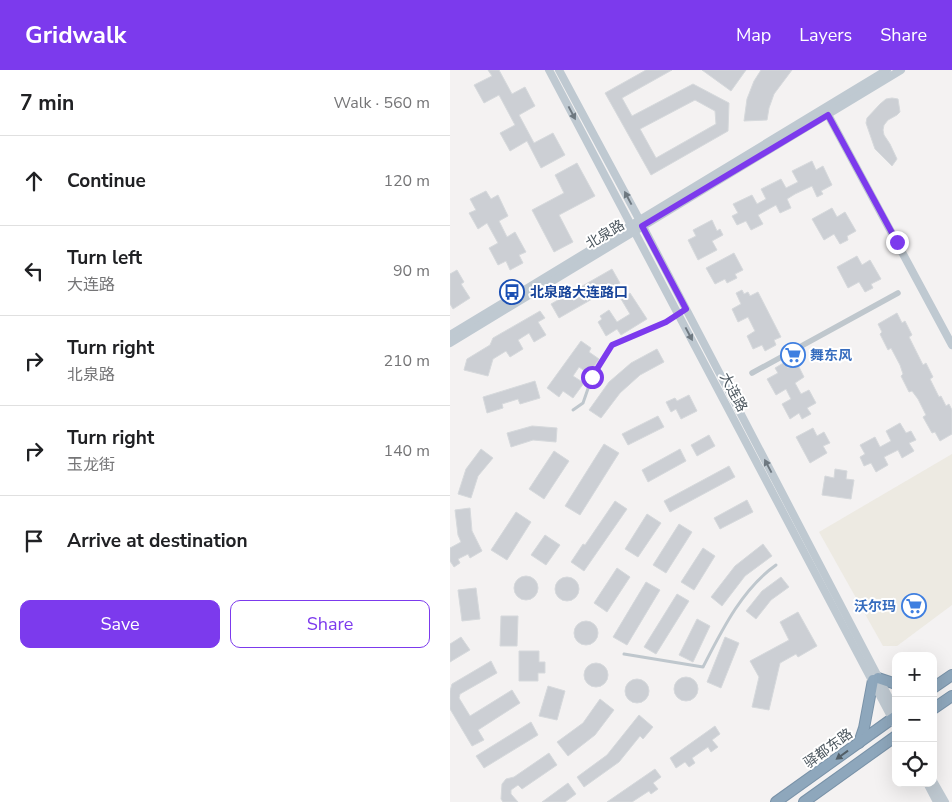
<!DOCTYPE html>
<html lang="en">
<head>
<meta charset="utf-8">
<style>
	body { margin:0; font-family:"Nunito Sans","Noto Sans SC",sans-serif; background:#f2f2f2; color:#202124 }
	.controls { position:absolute; right:15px; bottom:15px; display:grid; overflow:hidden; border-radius:10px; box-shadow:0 5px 20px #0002 }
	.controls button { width:45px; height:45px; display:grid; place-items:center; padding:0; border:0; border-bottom:1px solid #e0e0e0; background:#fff; color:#202124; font:25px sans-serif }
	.stop { position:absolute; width:15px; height:15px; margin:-11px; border:4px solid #7c3aed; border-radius:50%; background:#fff }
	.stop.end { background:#7c3aed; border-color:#fff; box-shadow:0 1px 5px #0008 }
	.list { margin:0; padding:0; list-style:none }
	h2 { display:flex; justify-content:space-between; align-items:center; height:65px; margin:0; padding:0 20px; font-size:21px }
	h2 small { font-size:16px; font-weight:400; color:#757577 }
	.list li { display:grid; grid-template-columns:32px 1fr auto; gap:15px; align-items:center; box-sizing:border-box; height:90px; padding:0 20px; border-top:1px solid #e0e0e0 }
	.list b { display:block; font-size:19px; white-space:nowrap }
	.list p { margin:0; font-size:16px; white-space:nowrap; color:#757577 }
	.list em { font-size:16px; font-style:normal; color:#757577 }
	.actions { display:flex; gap:10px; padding:15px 20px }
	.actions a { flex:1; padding:11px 0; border:1px solid #7c3aed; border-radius:10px; text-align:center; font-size:18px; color:#7c3aed }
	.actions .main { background:#7c3aed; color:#fff }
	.icon { flex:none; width:28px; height:28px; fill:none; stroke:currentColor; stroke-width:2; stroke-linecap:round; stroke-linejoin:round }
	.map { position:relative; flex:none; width:502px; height:732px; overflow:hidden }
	header { display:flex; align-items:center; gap:30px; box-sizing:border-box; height:70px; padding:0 25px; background:#7c3aed; color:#fff }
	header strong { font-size:24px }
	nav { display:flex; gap:28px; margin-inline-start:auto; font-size:18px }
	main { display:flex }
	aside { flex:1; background:#fff }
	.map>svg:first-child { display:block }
	.commercial { fill:#edeae2 }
	.building { fill:#cccfd4; stroke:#d6d9dc; fill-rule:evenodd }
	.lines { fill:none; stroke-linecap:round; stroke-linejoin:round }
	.highway-casing { stroke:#7992a8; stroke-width:12 }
	.lane { stroke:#bfc7cd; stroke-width:3 }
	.street { stroke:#bfc7cd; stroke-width:5.5 }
	.secondary { stroke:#bfc9d1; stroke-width:8 }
	.highway { stroke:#8ea7bc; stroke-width:10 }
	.oneway { fill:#6e7880 }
	.oneway2 { fill:#525e67 }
	.route { stroke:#7c3aed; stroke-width:6 }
	.labels { text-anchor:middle; stroke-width:4; stroke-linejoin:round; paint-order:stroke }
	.street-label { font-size:14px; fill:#4b565e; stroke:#fff }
	.transit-label { font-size:14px; font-weight:bold; fill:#164399; stroke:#fff; text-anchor:start }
	.shop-label { font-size:14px; font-weight:bold; fill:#366cbe; stroke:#fff; text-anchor:start }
</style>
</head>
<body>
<header>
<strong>Gridwalk</strong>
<nav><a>Map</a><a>Layers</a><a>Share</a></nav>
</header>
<main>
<aside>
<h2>7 min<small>Walk · 560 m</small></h2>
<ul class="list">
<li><svg class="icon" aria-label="ahead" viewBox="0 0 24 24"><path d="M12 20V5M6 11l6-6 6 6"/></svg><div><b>Continue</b></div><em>120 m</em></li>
<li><svg class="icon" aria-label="left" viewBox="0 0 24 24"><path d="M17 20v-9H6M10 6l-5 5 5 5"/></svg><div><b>Turn left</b><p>大连路</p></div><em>90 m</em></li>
<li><svg class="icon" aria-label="right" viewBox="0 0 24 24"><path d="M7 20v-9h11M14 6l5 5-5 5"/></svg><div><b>Turn right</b><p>北泉路</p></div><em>210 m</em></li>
<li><svg class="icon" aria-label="right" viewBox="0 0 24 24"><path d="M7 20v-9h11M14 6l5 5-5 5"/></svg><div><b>Turn right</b><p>玉龙街</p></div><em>140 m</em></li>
<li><svg class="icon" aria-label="arrive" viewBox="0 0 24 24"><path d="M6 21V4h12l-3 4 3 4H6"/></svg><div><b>Arrive at destination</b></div></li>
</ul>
<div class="actions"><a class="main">Save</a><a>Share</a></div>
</aside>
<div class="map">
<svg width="502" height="732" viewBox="0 0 502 732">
	<rect width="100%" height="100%" fill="#f4f2f2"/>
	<polygon class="commercial" points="502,384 502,535 447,576 433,576 369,462"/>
	<g class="building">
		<polygon points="38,0 49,0 62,24 75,17 85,36 69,45 84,73 103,63 115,85 91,98 77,71 60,81 50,63 65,55 49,25 34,33 24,15 42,6"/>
		<path d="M196,0h26l-50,28 10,18 61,-32 36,19 -1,28 -77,44 -46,-82zM245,30l20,11 1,13 -60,34 -16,-29z"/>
		<polygon points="252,0 296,0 281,21"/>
		<polygon points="311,0 342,0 324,24 319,38 317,50 294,51 297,29 304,11"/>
		<polygon points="442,28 448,29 450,42 447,45 438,50 434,55 433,60 434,65 440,74 447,89 442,96 425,79 416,53 417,48 430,34 436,29"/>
		<polygon points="362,91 366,100 373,96 382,115 371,121 373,124 367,127 362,116 345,124 337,129 341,138 330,143 326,135 308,145 313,154 301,160 296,151 287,155 282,146 288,143 283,134 302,125 307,134 316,129 311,119 331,109 336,118 348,112 342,101"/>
		<polygon points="127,93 145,126 109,145 123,172 104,182 82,140 114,123 105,105"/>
		<polygon points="36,121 41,129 48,125 58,146 49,151 57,167 65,162 76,182 69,185 73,193 60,200 56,191 48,195 39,178 48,173 37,153 28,159 19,143 26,140 20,129"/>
		<polygon points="382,138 387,147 395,142 406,161 397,166 398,170 390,174 384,164 374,170 362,149"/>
		<polygon points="262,150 267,161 270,159 273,165 262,171 267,180 248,190 238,170 246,166 243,160"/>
		<polygon points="284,183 293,200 285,204 287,208 277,213 275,209 265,214 256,198"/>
		<polygon points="407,186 412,195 420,190 431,209 421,214 423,218 415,222 409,212 398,218 387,197"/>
		<polygon points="162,199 170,213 109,248 101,234"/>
		<polygon points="7,200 14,212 11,214 20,228 3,239 0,234 0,204"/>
		<polygon points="292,220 294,224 298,222 300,226 308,222 331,267 324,270 326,275 315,281 312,275 303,279 297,266 305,261 298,247 288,252 282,239 291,234 286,223"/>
		<polygon points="180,223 197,249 171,265 167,259 156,266 148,252 152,249 150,246 159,240 167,252 180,244 171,229"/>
		<polygon points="90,241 95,248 88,252 96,265 84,272 79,263 68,270 73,279 60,287 56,281 43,289 38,306 14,300 17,289 40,275 43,268"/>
		<polygon points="447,243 452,253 455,251 462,265 459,267 473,295 476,293 483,307 480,309 489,327 491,326 496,336 499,334 502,340 502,364 490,371 485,362 482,363 473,347 476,345 468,329 462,321 459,322 451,306 453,304 450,295 441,278 438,280 430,264 432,262 428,254"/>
		<polygon points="131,271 141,278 139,282 149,289 139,304 129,297 123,306 134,313 123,328 113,321 109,327 97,318"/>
		<polygon points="207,279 214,292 190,305 170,323 151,348 139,340 159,312 181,293"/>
		<polygon points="335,292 338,298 347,293 354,307 345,313 351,324 359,320 366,333 357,338 361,344 352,349 349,343 340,349 332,334 341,329 336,319 326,325 317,309 328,303 325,298"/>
		<polygon points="85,311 90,328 70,334 68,329 52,334 53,338 37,343 33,327"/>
		<polygon points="239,325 247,341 231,349 226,339 221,342 216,332 225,328 227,331"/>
		<polygon points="208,346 214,357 178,375 172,364"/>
		<polygon points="450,353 456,363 461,361 466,370 459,373 464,381 452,388 448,380 434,387 438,395 426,402 421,393 414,396 410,387 415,384 410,375 425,367 430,377 441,371 436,361"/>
		<polygon points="82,356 107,358 106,372 83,370 61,377 57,363"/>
		<polygon points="363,358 367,366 374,362 380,373 373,376 377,383 360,393 346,367"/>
		<polygon points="259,365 265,376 247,386 241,375"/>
		<polygon points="154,374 169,383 130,445 115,436"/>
		<polygon points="31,379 43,388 28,406 21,428 8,424 16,399"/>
		<polygon points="230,379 236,391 198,412 192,400"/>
		<polygon points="104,381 119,391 94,429 79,419"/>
		<polygon points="279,396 285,407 220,442 214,431"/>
		<polygon points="385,399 397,401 396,409 404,410 401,429 372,425 375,406 384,408"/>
		<polygon points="297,430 303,442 270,459 264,448"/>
		<polygon points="165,431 177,439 134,501 121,492 133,474 135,475"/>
		<polygon points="20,438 22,461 32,481 20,488 18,484 8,489 10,493 4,497 0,491 0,478 11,472 8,465 5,440"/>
		<polygon points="66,442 81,452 57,490 41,480"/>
		<polygon points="197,444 211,453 188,487 175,479"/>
		<polygon points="229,454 242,462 216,503 203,495"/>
		<polygon points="95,465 110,475 96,495 81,485"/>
		<polygon points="313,474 322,486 295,506 272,536 261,527 285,496"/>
		<polygon points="253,478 265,486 244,520 231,512"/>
		<polygon points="167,498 180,507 157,542 144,533"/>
		<circle cx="76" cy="518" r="12"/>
		<circle cx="117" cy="519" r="12"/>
		<polygon points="331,507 339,517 321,530 306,549 296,541 312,521"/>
		<polygon points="196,512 210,520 177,575 163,567"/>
		<polygon points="26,518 30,549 12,551 8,520"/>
		<polygon points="227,524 239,531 206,584 194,577"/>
		<polygon points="348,542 367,576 348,587 346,584 330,593 319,640 302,637 309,607 300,591 339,570 330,552"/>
		<polygon points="51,546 68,546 67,576 50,576"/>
		<polygon points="247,549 260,556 243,592 229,585"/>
		<circle cx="136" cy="563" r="12"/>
		<polygon points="11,567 20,580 0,592 0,574"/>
		<polygon points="275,567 289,573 271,618 257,612"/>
		<polygon points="69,581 89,581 89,592 95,592 95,603 88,603 88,611 69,611"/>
		<polygon points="41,591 47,603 10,624 9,628 20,646 62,620 70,633 28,660 34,670 22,676 0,639 0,621 2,614"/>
		<circle cx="146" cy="605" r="12"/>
		<circle cx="236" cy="619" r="12"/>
		<circle cx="187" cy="621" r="12"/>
		<polygon points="98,616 115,621 107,650 89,646"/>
		<polygon points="150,629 164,640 145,665 118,686 107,672 133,653"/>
		<polygon points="189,645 203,657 193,669 190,666 169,692 134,717 127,707 157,685"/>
		<polygon points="81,652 88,665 34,698 26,686"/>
		<polygon points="265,656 270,664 262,670 268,677 261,682 258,677 242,688 245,693 239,697 235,692 226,698 220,688"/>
		<polygon points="99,683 107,695 72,719 68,715 61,720 61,724 68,732 53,732 51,729 52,714 56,709 64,707"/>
		<polygon points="205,699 211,707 203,713 208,719 201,724 199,721 182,732 157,732"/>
		<polygon points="118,713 126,724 115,732 92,732"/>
	</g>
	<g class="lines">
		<defs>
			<g id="highway">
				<polyline points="428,608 446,614"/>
				<polyline points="483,618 502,605"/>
				<polyline points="483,639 502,626"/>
				<polyline points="409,673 414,658 423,610"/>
				<polyline points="326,732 446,646"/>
				<polyline points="354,732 446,666"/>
			</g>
		</defs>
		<use href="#highway" class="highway-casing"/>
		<g class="lane">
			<polyline points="123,340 133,333 142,307 162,275 216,252 236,239"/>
			<path d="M174,584l79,13c19,-37 39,-78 73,-102"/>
		</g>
		<polyline class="street" points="302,303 448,223"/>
		<g class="secondary">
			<polyline points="99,0 446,656"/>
			<polyline points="109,0 189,149 446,641"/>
			<polyline points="376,41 502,275"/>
			<polyline points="0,265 437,0"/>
			<polyline points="0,273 451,0"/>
			<polyline points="483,711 495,732"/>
			<polyline points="477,713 487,732"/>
		</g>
		<use href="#highway" class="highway"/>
	</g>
	<defs><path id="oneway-solid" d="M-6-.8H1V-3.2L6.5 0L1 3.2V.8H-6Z" transform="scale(1.25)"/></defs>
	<g class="oneway">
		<use href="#oneway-solid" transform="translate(122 43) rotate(62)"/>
		<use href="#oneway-solid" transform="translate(178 128) rotate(-118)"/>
		<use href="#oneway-solid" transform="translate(239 264) rotate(62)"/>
		<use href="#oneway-solid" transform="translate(318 396) rotate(-118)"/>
	</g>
	<use class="oneway2" href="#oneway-solid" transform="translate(392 685) rotate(144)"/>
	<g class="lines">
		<polyline class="route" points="142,307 162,275 216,252 236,239 192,156 378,45 447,172"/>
	</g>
	<defs>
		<symbol id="bus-ring" viewBox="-11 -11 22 22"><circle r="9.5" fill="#fff" stroke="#1a4fb4" stroke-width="1.5"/><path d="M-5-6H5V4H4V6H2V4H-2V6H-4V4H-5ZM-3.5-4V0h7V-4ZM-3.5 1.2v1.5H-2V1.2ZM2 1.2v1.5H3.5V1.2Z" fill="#1a4fb4"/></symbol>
		<symbol id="supermarket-ring" viewBox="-11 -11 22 22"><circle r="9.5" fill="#fff" stroke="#3f7fe0" stroke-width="1.5"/><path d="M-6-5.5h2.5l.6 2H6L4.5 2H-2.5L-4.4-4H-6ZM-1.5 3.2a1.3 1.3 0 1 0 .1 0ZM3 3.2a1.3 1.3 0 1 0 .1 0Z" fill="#3f7fe0"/></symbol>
	</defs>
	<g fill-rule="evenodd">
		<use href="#bus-ring" x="48" y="208" width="28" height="28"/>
		<use href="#supermarket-ring" x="329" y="271" width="28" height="28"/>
		<use href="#supermarket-ring" x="450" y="522" width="28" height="28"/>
	</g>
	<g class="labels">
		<g class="street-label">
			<text transform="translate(155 164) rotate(-31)" y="5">北泉路</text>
			<text transform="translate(284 322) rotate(62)" y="5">大连路</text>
			<text transform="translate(378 678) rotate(-36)" y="5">驿都东路</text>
		</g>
		<g class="transit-label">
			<text x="80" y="227">北泉路大连路口</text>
		</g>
		<g class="shop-label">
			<text x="360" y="290">舞东风</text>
			<text x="446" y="541" text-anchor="end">沃尔玛</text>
		</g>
	</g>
</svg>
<div class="controls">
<button>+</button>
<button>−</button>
<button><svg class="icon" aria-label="locate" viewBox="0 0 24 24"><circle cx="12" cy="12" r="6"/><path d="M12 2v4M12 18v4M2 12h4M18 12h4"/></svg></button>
</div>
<div class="stop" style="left:142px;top:307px"></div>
<div class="stop end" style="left:447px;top:172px"></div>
</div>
</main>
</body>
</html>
